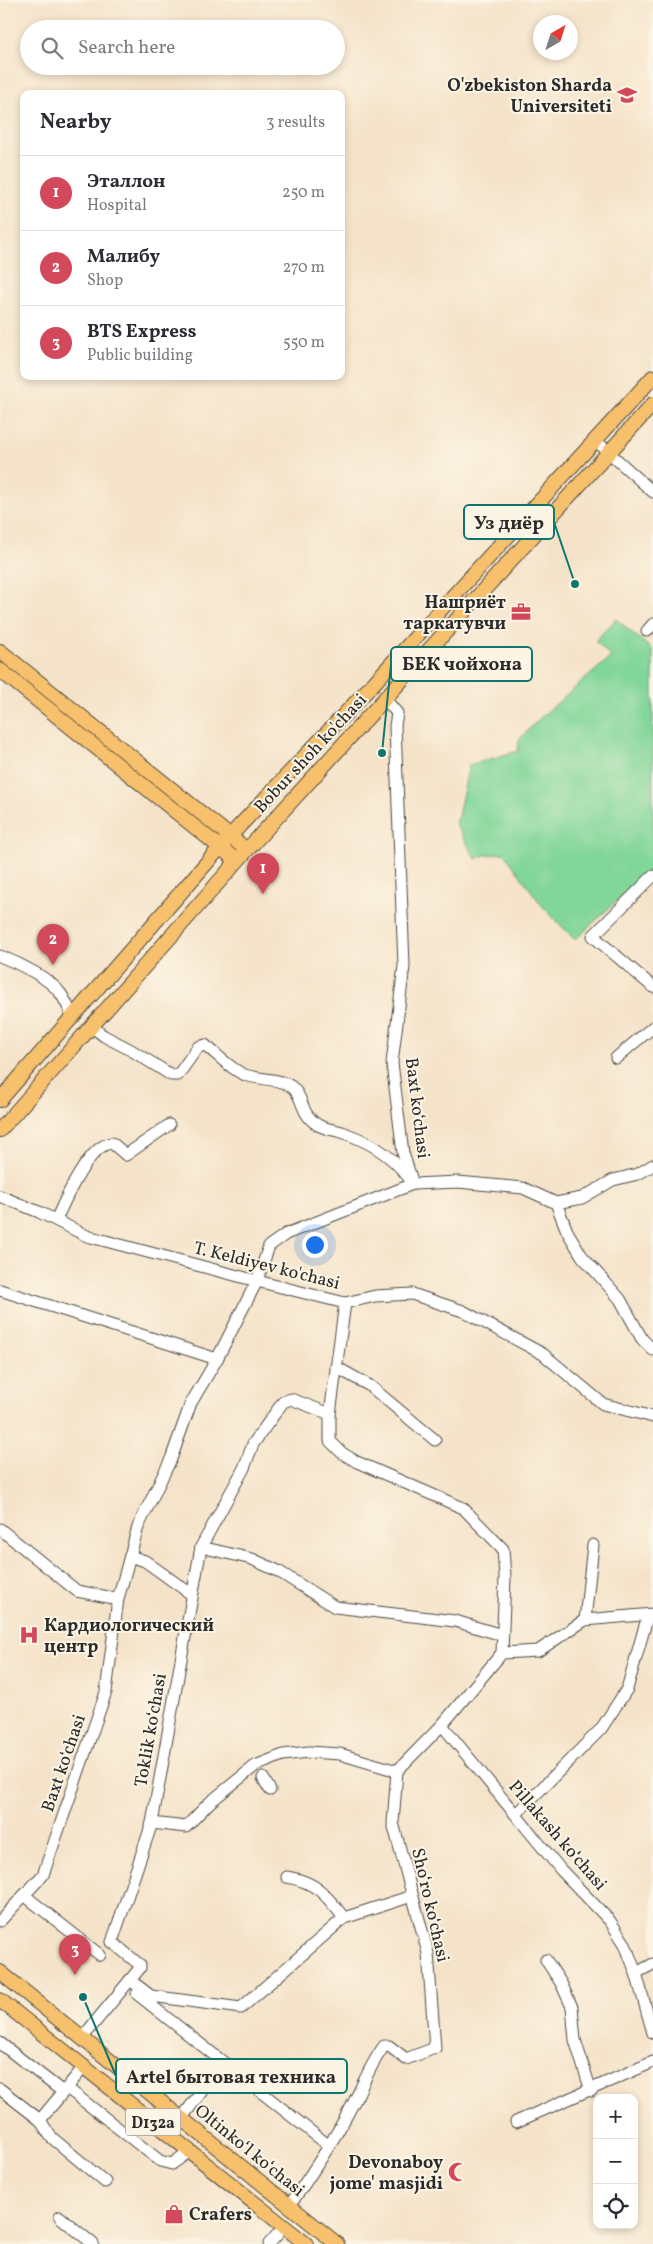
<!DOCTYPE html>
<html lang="en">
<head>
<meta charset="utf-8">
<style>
	body { margin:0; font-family:Vollkorn,serif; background:#f7f7f7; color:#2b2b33 }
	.controls { position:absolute; right:15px; bottom:15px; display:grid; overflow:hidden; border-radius:10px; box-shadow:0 2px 8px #0003 }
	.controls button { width:45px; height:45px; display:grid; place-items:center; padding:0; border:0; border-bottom:1px solid #e1e1e2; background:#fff; color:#2b2b33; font:25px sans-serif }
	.compass { position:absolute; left:533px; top:15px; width:45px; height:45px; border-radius:50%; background:#fff; box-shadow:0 2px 8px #0003; rotate:39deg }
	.you { position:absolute; left:314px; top:1244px; width:18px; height:18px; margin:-12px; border:4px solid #fff; border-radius:50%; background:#1a73e8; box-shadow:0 0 0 8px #1a73e833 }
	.badge { display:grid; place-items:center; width:32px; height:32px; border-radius:50%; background:#d1495b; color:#fff; font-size:16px; font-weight:700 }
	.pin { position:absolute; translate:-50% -41px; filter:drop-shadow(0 1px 2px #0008) }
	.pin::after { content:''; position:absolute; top:26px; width:18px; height:15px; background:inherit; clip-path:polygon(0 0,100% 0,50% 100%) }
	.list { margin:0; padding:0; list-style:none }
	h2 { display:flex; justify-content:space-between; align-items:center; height:65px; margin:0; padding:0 20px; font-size:21px }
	h2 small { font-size:16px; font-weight:400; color:#7c7c81 }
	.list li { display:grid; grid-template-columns:32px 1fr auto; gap:15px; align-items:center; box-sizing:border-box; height:75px; padding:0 20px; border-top:1px solid #e1e1e2 }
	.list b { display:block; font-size:19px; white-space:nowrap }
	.list p { margin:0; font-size:16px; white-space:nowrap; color:#7c7c81 }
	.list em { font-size:16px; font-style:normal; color:#7c7c81 }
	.icon { flex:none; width:28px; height:28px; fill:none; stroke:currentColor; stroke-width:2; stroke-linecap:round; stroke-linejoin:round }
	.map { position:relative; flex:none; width:653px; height:2244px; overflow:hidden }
	.search { position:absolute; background:#fff; box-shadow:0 2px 8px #0003; left:20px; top:20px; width:325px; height:55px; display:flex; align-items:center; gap:12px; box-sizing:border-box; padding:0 18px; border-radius:28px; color:#7c7c81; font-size:19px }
	.panel { position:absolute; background:#fff; box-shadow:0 2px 8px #0003; left:20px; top:90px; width:325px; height:290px; border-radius:10px }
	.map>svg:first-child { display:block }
	.green { fill:#81d699; stroke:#568062 }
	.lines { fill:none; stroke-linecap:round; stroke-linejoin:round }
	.minor-casing { stroke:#494743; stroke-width:13 }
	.major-casing { stroke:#494743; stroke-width:16 }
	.minor { stroke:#fff; stroke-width:11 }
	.major { stroke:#f7c06c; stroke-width:14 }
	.labels { text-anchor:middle; stroke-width:4; stroke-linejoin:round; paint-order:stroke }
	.shield { fill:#fcf5e5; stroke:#6a6863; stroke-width:1 }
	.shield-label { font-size:16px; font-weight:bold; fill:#2b2b2b }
	.poi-label { font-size:18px; font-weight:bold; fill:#2b2b2b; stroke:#fcf5e5; text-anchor:end }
	.street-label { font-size:18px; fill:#2b2b2b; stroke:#fcf5e5 }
	.leader { fill:none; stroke:#0f766e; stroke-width:2 }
	.callout-dot { fill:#0f766e; stroke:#fcf5e5; stroke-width:2 }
	.callout { fill:#fcf5e5; stroke:#0f766e; stroke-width:2 }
	.callout-label { font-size:19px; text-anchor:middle; font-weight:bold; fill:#2b2b2b }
</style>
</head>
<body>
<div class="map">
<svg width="653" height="2244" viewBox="0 0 653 2244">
	<rect width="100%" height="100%" fill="#fcf5e5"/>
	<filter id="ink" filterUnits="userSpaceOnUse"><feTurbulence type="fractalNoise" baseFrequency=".02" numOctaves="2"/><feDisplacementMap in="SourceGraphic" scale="10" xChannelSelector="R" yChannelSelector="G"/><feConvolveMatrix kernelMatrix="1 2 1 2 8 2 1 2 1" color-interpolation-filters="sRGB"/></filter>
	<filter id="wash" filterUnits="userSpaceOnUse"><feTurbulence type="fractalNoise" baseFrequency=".0096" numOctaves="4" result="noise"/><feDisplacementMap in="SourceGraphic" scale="20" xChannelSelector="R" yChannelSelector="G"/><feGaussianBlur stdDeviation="1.12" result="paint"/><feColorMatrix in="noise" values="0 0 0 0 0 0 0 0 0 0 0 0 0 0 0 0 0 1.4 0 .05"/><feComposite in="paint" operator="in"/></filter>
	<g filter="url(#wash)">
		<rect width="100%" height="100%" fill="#f5e3c9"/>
		<polygon class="green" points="616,619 653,650 653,867 575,940 543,907 504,853 485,855 476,859 456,825 469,765 518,751 519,740 541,717 611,657 595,641"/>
	</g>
	<g filter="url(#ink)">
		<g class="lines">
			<defs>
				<g id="minor">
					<polyline points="595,440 653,492"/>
					<polyline points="647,631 653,624"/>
					<polyline points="653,876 593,936 653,987"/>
					<path d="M0,956c18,7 50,22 61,38 5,7 8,15 11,22"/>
					<path d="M91,1026l13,10 27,14 40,25h7l20,-28 7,-2c13,10 25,24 40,30 14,5 37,3 48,13 11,10 7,26 25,37 9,5 20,5 29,9 28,10 50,25 66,50l45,-2 65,6 33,15 26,-5 31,-18 25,-6 15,-9"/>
					<polyline points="616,1058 653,1027"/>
					<polyline points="0,1196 39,1212 87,1236 257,1281 345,1303 375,1296 412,1294 463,1311 543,1354 603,1404 653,1417"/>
					<polyline points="556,1203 567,1231 582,1256 620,1299 642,1339 653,1350"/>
					<path d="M56,1220c8,-18 33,-76 56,-77l14,12 43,-30"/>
					<polyline points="0,1290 217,1359 191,1403 171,1459 138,1527 118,1599 106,1692 43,1875 0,1921"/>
					<polyline points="345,1303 330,1414 330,1441 342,1453 357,1462 463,1508 503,1549 505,1577 502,1653"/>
					<polyline points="217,1359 257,1281 269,1246 286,1234 413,1184 403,1153 392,1063 404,966 395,726 397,713 385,699"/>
					<polyline points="336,1367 370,1386 435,1440"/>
					<polyline points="0,1529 77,1591 118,1599"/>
					<polyline points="201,1547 252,1559 278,1571 335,1607 455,1621 502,1635"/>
					<polyline points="130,1556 145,1561 191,1594"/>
					<polyline points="585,1620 593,1545"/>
					<polyline points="442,1725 561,1870 610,1921 625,1944 636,1973 653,2033"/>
					<polyline points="263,1778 270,1790"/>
					<polyline points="516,1814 601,1729 627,1689 648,1615"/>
					<polyline points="152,1823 186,1827 209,1803 255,1766 283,1755 309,1752 340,1754 397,1771"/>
					<path d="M287,1877c30,5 39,18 57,41"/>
					<polyline points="24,1895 100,1955"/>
					<polyline points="546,1960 561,1983 572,2007 575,2040 591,2091"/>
					<polyline points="636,1973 653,1964"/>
					<polyline points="130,1980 151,1996 241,2008 344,1918 412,1896"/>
					<polyline points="137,1994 328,2145"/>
					<polyline points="82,2038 140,1968 140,1965 112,1942 152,1823 201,1547 244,1468 253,1444 283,1402 291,1399 330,1414"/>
					<polyline points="0,2043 63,2092"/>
					<polyline points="67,2088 160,2161 172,2164 190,2151"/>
					<polyline points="0,2089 40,2120 84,2067"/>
					<polyline points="181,2119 223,2063"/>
					<polyline points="40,2120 51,2137 105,2182"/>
					<polyline points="516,2122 653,2062"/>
					<path d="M289,2206c25,-35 50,-74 69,-112 8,-17 15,-33 26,-48h5l17,13 29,-11 -7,-95 -35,-130 4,-52 45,-46 60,-72 36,-2 47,-31 68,-6"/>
					<polyline points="60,2217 93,2244"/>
					<polyline points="269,2244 284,2227"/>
				</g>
				<g id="major">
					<polyline points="0,651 247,850"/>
					<polyline points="0,670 237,861"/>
					<polyline points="0,1100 230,836 373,684 653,377"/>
					<polyline points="0,1130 247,850 653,404"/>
					<polyline points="0,1972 337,2244"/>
					<polyline points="0,2000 306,2244"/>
				</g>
			</defs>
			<use href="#minor" class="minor-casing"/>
			<use href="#major" class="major-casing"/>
			<use href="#minor" class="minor"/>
			<use href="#major" class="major"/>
		</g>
	</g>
	<defs>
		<symbol id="university-bare" viewBox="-9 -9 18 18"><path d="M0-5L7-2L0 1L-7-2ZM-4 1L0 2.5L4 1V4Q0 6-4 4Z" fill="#d1495b" stroke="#fcf5e5" stroke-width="2.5" paint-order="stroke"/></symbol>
		<symbol id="office-bare" viewBox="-9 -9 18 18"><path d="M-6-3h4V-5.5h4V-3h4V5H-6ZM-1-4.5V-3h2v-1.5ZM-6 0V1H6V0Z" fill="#d1495b" stroke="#fcf5e5" stroke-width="2.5" paint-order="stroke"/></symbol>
		<symbol id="hospital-bare" viewBox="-9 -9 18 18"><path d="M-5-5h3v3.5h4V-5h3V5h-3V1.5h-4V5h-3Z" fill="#d1495b" stroke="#fcf5e5" stroke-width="2.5" paint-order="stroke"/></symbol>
		<symbol id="mosque-bare" viewBox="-9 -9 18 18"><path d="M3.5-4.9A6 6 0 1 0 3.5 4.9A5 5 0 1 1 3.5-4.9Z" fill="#d1495b" stroke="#fcf5e5" stroke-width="2.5" paint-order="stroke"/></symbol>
		<symbol id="shop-bare" viewBox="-9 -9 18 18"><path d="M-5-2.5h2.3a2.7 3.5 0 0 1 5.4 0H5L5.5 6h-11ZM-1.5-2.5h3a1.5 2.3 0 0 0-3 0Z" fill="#d1495b" stroke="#fcf5e5" stroke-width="2.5" paint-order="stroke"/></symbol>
	</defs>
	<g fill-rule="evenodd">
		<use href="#university-bare" x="613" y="81" width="28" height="28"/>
		<use href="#office-bare" x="507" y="598" width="28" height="28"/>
		<use href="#hospital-bare" x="15" y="1621" width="28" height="28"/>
		<use href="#mosque-bare" x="444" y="2158" width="28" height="28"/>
		<use href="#shop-bare" x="160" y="2200" width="28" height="28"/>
	</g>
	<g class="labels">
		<rect class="shield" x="125.5" y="2108.5" width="55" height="27" rx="4"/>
		<g class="shield-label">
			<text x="153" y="2128">D132a</text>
		</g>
		<g class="poi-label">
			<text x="612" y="91">O'zbekiston Sharda<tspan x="612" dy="21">Universiteti</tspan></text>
			<text x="506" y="608">Нашриёт<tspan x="506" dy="21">таркатувчи</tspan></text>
			<text x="44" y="1631" text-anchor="start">Кардиологический<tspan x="44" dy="21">центр</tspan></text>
			<text x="443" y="2168">Devonaboy<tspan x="443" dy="21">jome' masjidi</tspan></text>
			<text x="189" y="2220" text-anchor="start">Crafers</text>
		</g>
		<g class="street-label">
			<text transform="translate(310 753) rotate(-47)" y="6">Bobur shoh ko'chasi</text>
			<text transform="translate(418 1108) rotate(83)" y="6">Baxt koʻchasi</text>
			<text transform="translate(267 1265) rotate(14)" y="6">T. Keldiyev ko'chasi</text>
			<text transform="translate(150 1730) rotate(-80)" y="6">Toklik koʻchasi</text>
			<text transform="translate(63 1763) rotate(-71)" y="6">Baxt koʻchasi</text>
			<text transform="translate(558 1835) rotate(49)" y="6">Pillakash koʻchasi</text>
			<text transform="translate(431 1905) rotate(77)" y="6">Shoʻro koʻchasi</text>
			<text transform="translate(250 2150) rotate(39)" y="6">Oltinkoʻl koʻchasi</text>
		</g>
	</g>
	<path class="leader" d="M575 584L554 522M382 753L391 664M83 1997L116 2076"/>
	<g class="callout-dot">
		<circle cx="575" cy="584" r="5"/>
		<circle cx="382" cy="753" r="5"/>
		<circle cx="83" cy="1997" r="5"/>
	</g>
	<g class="callout">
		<rect x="464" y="505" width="90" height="34" rx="5"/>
		<rect x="391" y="647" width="141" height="34" rx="5"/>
		<rect x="116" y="2059" width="231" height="34" rx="5"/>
	</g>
	<g class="callout-label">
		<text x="509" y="529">Уз диёр</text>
		<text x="462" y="670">БЕК чойхона</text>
		<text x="231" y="2083">Artel бытовая техника</text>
	</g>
</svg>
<div class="controls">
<button>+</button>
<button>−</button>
<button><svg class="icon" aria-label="locate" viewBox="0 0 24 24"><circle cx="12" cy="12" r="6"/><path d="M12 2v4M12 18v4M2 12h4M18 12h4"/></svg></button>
</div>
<svg class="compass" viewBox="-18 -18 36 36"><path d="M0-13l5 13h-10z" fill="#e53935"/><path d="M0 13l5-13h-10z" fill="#7c7c81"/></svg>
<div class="you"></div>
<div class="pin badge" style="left:263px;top:894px">1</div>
<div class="pin badge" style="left:53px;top:965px">2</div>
<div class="pin badge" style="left:75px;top:1975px">3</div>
<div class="search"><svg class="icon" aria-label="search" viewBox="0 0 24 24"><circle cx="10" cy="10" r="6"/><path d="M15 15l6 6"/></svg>Search here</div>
<section class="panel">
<h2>Nearby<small>3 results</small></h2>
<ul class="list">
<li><span class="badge">1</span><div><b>Эталлон</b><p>Hospital</p></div><em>250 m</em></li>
<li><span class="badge">2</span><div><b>Малибу</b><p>Shop</p></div><em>270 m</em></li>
<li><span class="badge">3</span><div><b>BTS Express</b><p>Public building</p></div><em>550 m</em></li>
</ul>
</section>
</div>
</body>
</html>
